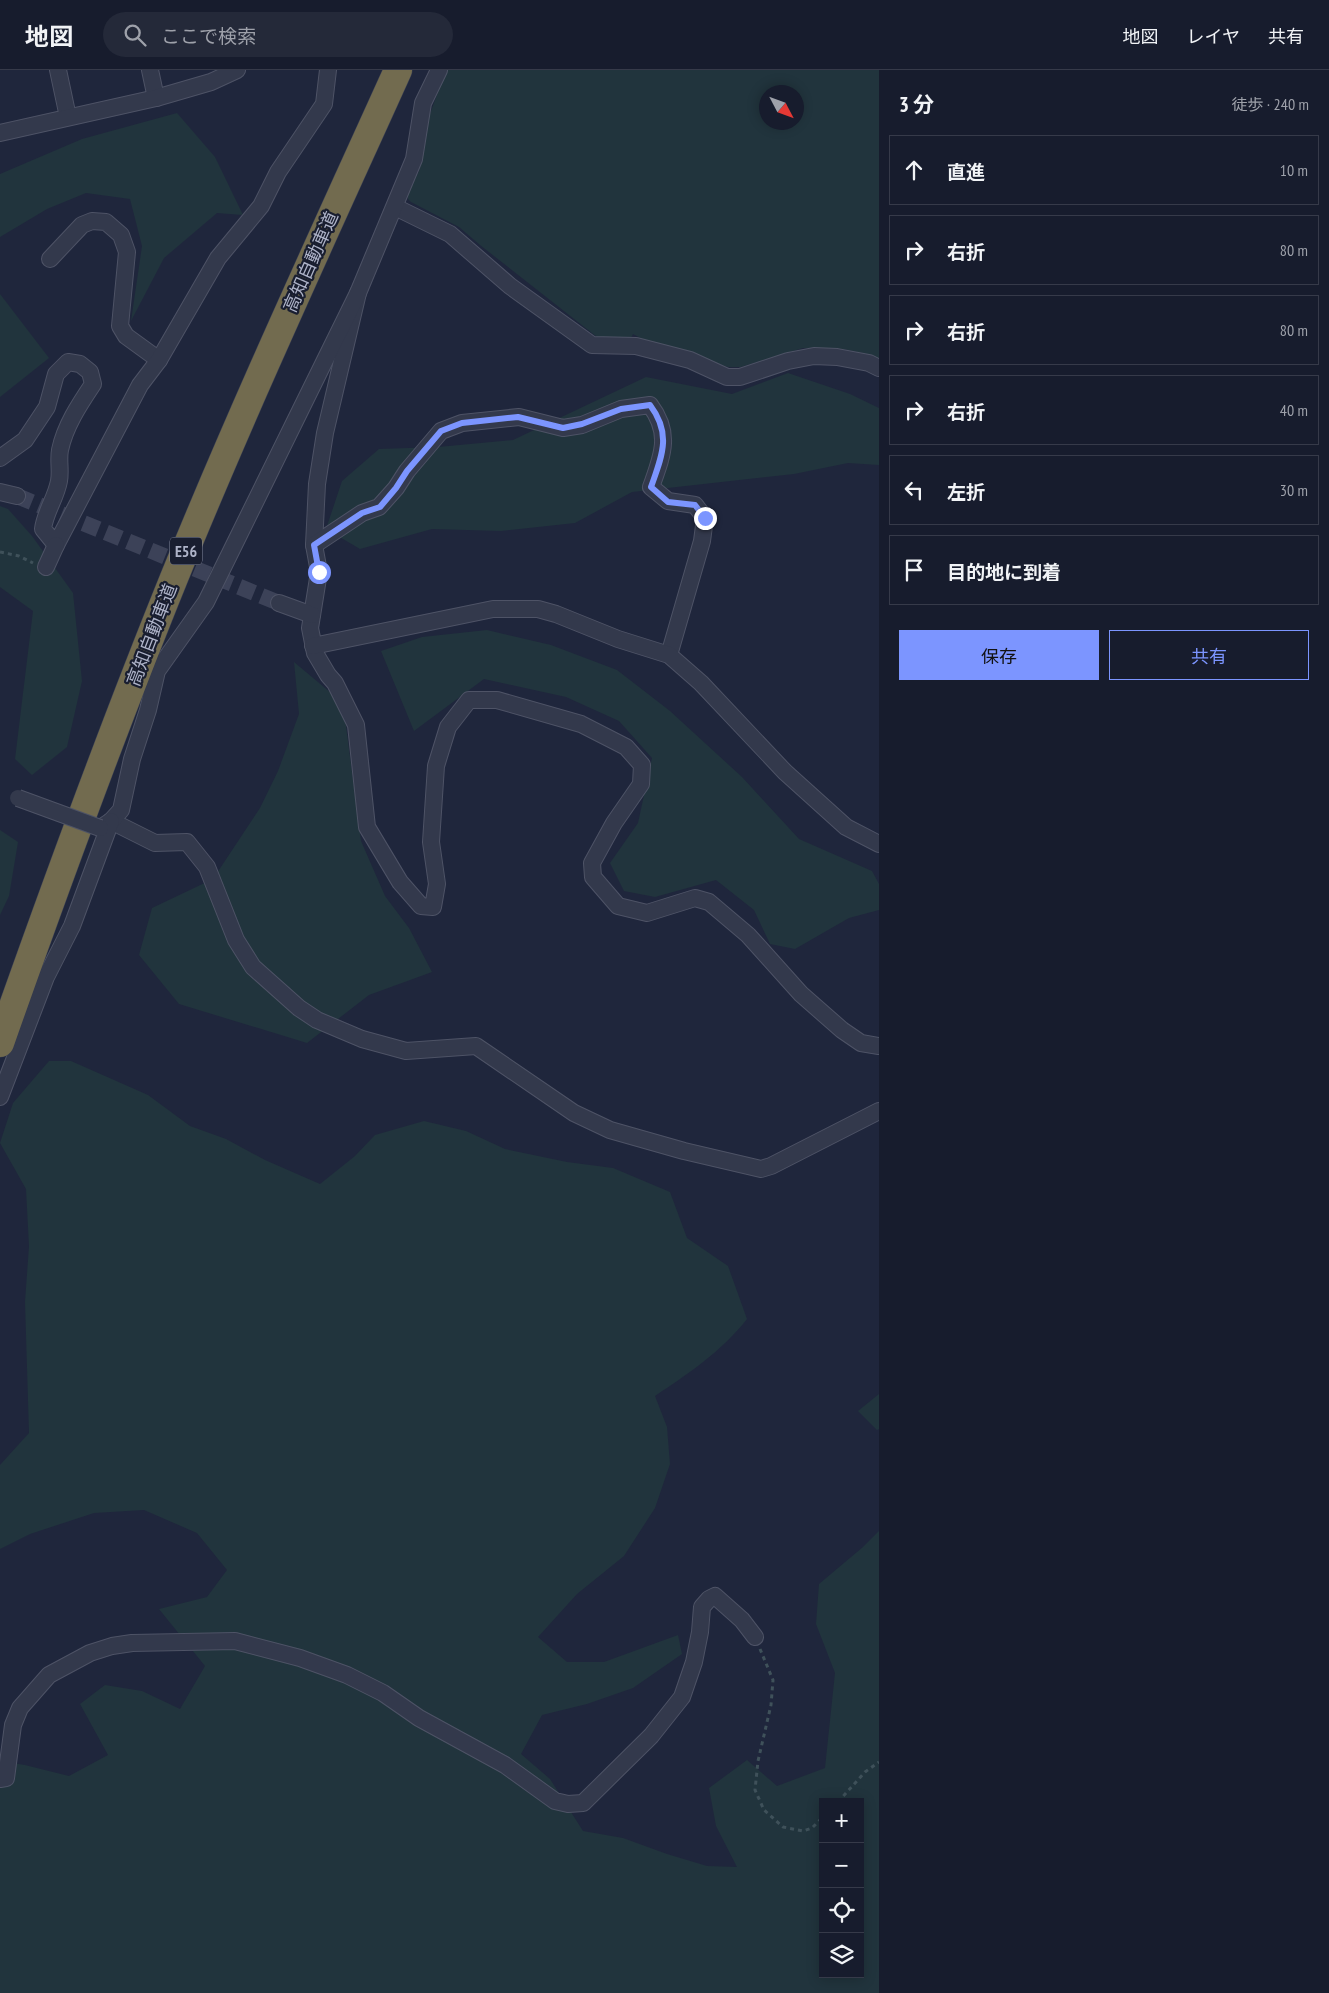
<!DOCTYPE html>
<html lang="ja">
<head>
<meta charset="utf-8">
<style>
	body { margin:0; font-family:"PT Sans Narrow","Noto Sans JP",sans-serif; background:#242939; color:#f1f3f6 }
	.controls { position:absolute; right:15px; bottom:15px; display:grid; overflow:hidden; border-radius:0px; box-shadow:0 2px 12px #0003 }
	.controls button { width:45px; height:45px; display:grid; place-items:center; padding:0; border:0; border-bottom:1px solid #363a49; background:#171c2d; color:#f1f3f6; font:25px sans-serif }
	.compass { position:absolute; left:759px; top:15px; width:45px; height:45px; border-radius:50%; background:#171c2d; box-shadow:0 2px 12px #0003; rotate:131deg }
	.stop { position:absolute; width:15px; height:15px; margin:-11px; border:4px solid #7c95ff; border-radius:50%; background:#fff }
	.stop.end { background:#7c95ff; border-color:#fff; box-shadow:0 1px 5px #0008 }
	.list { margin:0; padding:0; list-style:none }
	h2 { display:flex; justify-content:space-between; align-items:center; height:65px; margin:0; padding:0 20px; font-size:21px }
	h2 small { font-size:16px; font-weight:400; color:#9ea1aa }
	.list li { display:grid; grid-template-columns:32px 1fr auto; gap:15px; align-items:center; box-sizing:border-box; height:70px; margin:0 10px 10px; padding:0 10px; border:1px solid #363a49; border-radius:0px }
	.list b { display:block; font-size:19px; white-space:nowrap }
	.list em { font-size:16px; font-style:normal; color:#9ea1aa }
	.actions { display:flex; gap:10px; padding:15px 20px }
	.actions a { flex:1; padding:11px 0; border:1px solid #7c95ff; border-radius:0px; text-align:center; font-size:18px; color:#7c95ff }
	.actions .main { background:#7c95ff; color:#111 }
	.icon { flex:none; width:28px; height:28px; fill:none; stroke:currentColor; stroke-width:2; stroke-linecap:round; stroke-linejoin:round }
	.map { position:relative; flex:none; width:879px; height:1923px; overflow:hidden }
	header { display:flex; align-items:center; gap:30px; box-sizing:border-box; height:70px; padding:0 25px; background:#171c2d; border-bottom:1px solid #363a49 }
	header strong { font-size:24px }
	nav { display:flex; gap:28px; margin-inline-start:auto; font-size:18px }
	.search { width:350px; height:45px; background:#242939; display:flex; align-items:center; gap:12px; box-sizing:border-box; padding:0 18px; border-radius:28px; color:#9ea1aa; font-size:19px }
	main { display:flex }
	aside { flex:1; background:#171c2d }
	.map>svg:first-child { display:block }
	.green { fill:#21343d; fill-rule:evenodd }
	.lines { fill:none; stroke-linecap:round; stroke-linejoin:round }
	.street-tunnel { stroke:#3c4258; stroke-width:16; stroke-dasharray:16 8; stroke-linecap:butt }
	.street-casing { stroke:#4e5366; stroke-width:18 }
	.highway-casing { stroke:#3b4053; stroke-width:29 }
	.path { stroke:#3f515a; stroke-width:3; stroke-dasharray:4 4; stroke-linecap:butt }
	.street { stroke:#33394c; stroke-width:16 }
	.highway { stroke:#726b4f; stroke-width:28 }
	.street-bridge-casing { stroke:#4e5366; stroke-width:18; stroke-linecap:butt }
	.street-bridge { stroke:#33394c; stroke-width:16 }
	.route { stroke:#7c95ff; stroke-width:6 }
	.labels { text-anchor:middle; stroke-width:4.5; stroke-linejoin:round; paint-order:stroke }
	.shield { fill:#191e30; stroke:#81869a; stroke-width:1 }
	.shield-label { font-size:16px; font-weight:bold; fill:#aeb3c8 }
	.street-label { font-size:18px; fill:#aeb3c8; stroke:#191e30 }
</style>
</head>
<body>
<header>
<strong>地図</strong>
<div class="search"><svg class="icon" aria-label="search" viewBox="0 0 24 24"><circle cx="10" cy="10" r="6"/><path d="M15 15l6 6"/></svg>ここで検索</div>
<nav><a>地図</a><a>レイヤ</a><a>共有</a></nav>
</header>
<main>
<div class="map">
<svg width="879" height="1923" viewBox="0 0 879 1923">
	<rect width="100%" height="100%" fill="#1f263c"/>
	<g class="green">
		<path d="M446,0h433v290l-12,-6 -24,-5 -40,-1 -62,19h-13l-78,-24 -17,-9 -3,6 -33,-3 -117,-92 -21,-18 -48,-25 -3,-3v-6l11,-22 8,-49zM766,22h30v30h-30z"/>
		<polygon points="177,43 215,87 243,145 217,143 164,188 131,251 142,176 130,129 86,123 47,139 0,167 0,104 82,69"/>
		<polygon points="0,224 49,288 0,327"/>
		<polygon points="788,303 850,324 879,338 879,395 848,393 794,404 632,422 575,453 501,461 432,459 360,479 326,459 342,411 379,379 438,377 513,370 646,307 732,324"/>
		<polygon points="0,436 8,439 32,466 73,523 82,611 67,677 32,705 15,689 33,541 0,517"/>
		<polygon points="487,560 551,575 617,600 670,641 742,707 799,769 872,801 879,814 879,840 849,848 795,879 770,874 754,840 716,810 655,827 624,821 610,793 638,753 652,688 619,651 566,627 484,609 414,661 381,581 422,567"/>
		<polygon points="294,592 343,633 361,771 385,826 409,858 432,902 369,925 307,973 179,934 139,885 152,838 213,809 260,738 278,701 299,644"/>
		<polygon points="0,760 18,772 9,826 0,845"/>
		<path d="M49,991h22l77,34 42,31 36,13 39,21 55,24 35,-28 20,-21 49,-14 42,10 39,18 62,13 46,6 57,24 17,46 41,28 19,53c-25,32 -59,55 -92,77l12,31 3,37 -15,44 -31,48 -47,38 -39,43 29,25h37l74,-27 4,19 -49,34 -46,16 -45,11 -21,39 29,25 33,52 40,7 44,16 40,12 30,1 -21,-41 -7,-38 38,-28 30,26 48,-18 10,-95 -19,-49 3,-40 44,-37 16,-16v462h-879v-232l25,4 44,11 39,-21 -28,-51 25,-19 37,6 38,18 25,-43 -46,-57 48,-12 20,-27 -30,-37 -53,-23 -50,3 -64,21 -30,15v-84l29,-32 -4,-131 4,-56 -3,-57 -26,-46 13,-40zM823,1732h37v172h-37z"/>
		<polygon points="879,1324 879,1359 877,1360 858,1341"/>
	</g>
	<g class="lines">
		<polyline class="street-tunnel" points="17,426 279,533"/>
		<defs>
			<g id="street">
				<polyline points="58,0 68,47"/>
				<polyline points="150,0 156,28"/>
				<polyline points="0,63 156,28 211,12 237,0"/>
				<polyline points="395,137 450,164 510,216 592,275 636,276 690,290 727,307 740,307 788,291 814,286 837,287 869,293 879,298"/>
				<polyline points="50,189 82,155 92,151 106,152 121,165 127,182 120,256 126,266 159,290"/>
				<polyline points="358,223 325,363 317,414 314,475 319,502 310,558 315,583 328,605 335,613 356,655 367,757 400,812 421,836 433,837 437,814 431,772 436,696 448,657 469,630 497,630 581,654 626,677 642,695 641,714 614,753 592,793 593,807 618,836 647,843 695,828 709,832 748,865 801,924 842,960 861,973 879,976"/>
				<path d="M0,388l25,-18 22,-33 9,-33 12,-12 12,2 10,8 3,12c-14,21 -28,42 -33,66 -2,10 1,21 -1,31 -3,17 -14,31 -16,48l13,16 84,-160 19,-25 59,-102 43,-52 17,-34 46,-68 4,-34"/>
				<polyline points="0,422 17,426"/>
				<path d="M314,475l48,-32 17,-6 17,-19 11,-17 34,-40 21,-8 57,-6 44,11 19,-3 39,-16 29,-4c22,29 12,51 1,82l17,14 27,4 10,13 -3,23 -33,114"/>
				<polyline points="46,497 56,475"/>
				<polyline points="279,533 312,545"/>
				<polyline points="313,576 493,539 538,539 556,544 618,569 669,585 701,613 785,702 846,757 879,774"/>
				<polyline points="111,751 155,773 187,772 207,797 236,870 253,897 299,938 317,950 362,969 406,981 476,976 574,1043 610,1060 684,1081 761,1099 771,1096 879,1041"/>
				<polyline points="102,757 111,751 121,740 132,689 148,640 157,601 206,532 358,223 414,89 423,33 439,0"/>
				<polyline points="0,1027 46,907 72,856 111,751"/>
				<polyline points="0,1709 6,1708 13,1655 20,1638 49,1605 90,1583 112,1576 132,1573 235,1571 300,1588 347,1605 383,1623 419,1648 505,1695 555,1731 568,1734 583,1733 651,1666 682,1627 694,1592 700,1562 702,1537 709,1529 715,1526 742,1550 755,1567"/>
			</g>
			<path id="highway" d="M0,973c55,-156 112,-312 174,-465 70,-172 148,-340 224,-508"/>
		</defs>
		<use href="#street" class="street-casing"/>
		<use href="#highway" class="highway-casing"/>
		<g class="path">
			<polyline points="0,482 19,486 33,493"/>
			<polyline points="760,1579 773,1610 771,1635 758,1691 755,1720 764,1740 783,1757 803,1761 812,1758 823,1747"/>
			<polyline points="838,1732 865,1702 879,1692"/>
		</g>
		<use href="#street" class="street"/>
		<use href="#highway" class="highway"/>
		<defs>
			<polyline id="street-bridge" points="18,728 100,758"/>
		</defs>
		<use href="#street-bridge" class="street-bridge-casing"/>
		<use href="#street-bridge" class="street-bridge"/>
	</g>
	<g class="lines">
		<path class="route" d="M319,502l-5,-27 48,-32 18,-6 16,-19 11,-17 34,-40 21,-8 56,-6 45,11 19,-4 39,-15 29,-4c22,29 12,51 1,82l17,15 27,3 10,13"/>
	</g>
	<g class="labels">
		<rect class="shield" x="170" y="467.5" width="32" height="27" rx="4"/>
		<g class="shield-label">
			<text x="186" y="487">E56</text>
		</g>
		<g class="street-label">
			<text transform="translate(311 192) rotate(-66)" y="6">高知自動車道</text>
			<text transform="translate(152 565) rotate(-69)" y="6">高知自動車道</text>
		</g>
	</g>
</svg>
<div class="controls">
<button>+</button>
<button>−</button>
<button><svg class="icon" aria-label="locate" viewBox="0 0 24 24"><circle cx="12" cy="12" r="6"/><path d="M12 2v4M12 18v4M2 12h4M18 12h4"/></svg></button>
<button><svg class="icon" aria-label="layers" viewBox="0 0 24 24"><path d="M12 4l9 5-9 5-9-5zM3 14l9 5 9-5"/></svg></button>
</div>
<svg class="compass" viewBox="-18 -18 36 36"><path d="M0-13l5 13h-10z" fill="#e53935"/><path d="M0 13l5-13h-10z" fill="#9ea1aa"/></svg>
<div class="stop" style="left:319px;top:502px"></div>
<div class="stop end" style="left:705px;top:448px"></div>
</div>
<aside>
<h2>3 分<small>徒歩 · 240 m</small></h2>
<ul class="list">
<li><svg class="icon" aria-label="ahead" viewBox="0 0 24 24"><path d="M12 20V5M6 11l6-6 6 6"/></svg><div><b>直進</b></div><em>10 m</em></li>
<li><svg class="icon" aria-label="right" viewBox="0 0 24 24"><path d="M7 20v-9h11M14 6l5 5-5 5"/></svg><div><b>右折</b></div><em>80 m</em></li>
<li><svg class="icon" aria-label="right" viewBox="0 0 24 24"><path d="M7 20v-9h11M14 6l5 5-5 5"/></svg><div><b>右折</b></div><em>80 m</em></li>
<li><svg class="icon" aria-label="right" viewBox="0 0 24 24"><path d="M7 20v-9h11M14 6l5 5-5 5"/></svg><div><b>右折</b></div><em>40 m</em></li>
<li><svg class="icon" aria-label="left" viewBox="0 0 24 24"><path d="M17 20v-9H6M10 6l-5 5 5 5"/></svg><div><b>左折</b></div><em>30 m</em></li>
<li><svg class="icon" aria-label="arrive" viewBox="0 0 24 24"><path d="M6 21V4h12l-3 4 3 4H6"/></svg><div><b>目的地に到着</b></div></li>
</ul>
<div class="actions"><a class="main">保存</a><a>共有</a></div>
</aside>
</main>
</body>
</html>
